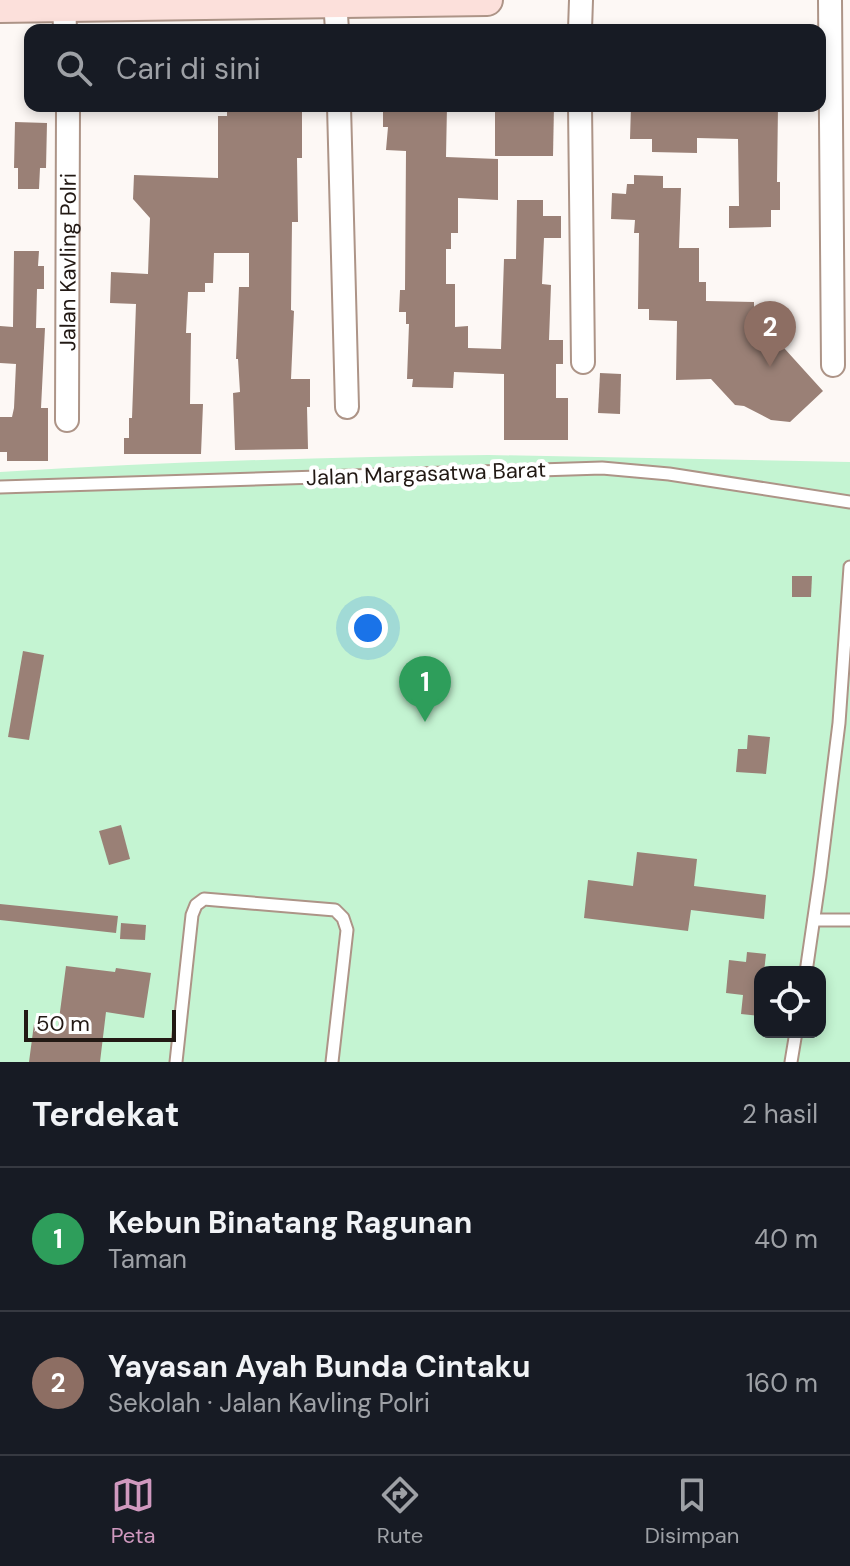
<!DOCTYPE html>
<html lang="id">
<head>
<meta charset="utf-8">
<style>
	body { margin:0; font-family:"DM Sans",sans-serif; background:#20242c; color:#f1f3f6 }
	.controls { position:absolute; right:24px; bottom:24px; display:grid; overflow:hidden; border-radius:16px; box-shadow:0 4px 12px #0003 }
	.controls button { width:72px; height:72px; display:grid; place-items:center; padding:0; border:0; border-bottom:2px solid #363941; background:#171b24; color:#f1f3f6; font:40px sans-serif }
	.scale { position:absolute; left:24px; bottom:20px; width:152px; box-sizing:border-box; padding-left:8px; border:4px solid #221914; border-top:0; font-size:22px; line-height:28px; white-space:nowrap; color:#221914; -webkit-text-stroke:6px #fff; paint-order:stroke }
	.you { position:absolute; left:368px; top:628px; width:28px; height:28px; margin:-20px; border:6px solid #fff; border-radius:50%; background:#1a73e8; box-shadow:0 0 0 12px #1a73e833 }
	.badge { display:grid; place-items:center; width:52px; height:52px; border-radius:50%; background:#d099bf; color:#fff; font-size:26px; font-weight:700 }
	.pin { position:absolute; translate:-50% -66px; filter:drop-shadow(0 2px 4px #0008) }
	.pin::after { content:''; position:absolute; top:42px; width:28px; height:24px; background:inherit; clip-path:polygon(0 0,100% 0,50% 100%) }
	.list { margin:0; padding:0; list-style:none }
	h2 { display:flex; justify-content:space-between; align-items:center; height:104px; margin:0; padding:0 32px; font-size:34px }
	h2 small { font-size:26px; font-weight:400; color:#9ea1a6 }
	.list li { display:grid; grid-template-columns:52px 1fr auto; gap:24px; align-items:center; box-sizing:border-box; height:144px; padding:0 32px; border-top:2px solid #363941 }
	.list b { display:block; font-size:30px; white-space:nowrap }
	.list p { margin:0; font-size:26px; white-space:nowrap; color:#9ea1a6 }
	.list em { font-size:26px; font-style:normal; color:#9ea1a6 }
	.icon { flex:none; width:44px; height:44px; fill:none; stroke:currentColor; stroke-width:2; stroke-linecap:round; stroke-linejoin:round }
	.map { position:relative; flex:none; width:850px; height:1062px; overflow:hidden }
	.search { position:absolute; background:#171b24; box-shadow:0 4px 12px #0003; left:24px; right:24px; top:24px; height:88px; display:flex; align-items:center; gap:20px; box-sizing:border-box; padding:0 28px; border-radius:16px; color:#9ea1a6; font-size:30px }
	.sheet { height:392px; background:#171b24 }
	nav { display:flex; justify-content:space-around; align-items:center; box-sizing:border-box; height:112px; border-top:2px solid #363941; background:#171b24; font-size:22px; color:#9ea1a6 }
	nav a { display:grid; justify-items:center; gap:4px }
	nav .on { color:#d099bf }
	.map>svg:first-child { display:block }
	.green { fill:#c4f4d2; fill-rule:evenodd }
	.building { fill:#9a8076 }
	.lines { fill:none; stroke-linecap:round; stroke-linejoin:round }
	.service-casing { stroke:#ad9487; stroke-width:15 }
	.minor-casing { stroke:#ad9487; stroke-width:26 }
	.secondary-casing { stroke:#ad9487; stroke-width:34 }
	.service { stroke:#fff; stroke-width:11 }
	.minor { stroke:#fff; stroke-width:22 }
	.secondary { stroke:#fce0db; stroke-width:30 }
	.labels { text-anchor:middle; stroke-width:8; stroke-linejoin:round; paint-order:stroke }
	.street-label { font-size:22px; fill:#221914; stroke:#fff }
</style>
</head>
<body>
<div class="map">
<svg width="850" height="1062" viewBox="0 0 850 1062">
	<rect width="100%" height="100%" fill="#fdf8f5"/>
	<path class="green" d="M489,455l361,7v600h-850v-590c163,-10 326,-15 489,-17zM760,972h60v60h-60z"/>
	<g class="building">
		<polygon points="227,106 302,106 302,158 297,158 298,222 292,222 291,310 294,311 291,379 310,379 310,407 307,407 308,449 235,450 233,393 240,392 238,359 236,359 239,287 249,287 249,253 214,253 213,283 205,283 205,292 188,292 186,333 191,333 190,404 203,404 201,454 124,454 124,438 129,438 129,418 132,418 136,304 110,303 111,272 148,274 150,218 133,199 134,175 218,178 218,116 227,116"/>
		<polygon points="383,106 447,106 446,157 498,159 498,200 458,198 458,233 451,233 451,249 446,249 446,284 455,284 455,327 468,326 468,348 501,349 504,259 516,259 517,200 543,200 543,216 561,216 561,238 544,238 542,284 551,285 549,340 563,340 563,364 556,364 556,398 568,398 568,440 504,440 504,374 454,372 453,388 412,387 413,379 407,379 409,324 406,324 406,312 399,312 400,290 405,290 406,151 386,150 388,127 383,127"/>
		<polygon points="495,106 554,106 553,156 495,156"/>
		<polygon points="631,106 696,106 696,111 728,112 728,106 778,106 777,182 780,182 780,210 771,210 771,227 729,228 729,206 739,206 738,139 697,138 697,153 652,152 652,139 630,139"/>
		<polygon points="15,122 47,123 46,168 40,168 39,189 18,189 18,168 14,168"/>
		<polygon points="634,175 663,176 663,188 681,188 679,248 699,248 699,282 706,282 706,301 754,302 754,343 784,348 823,391 790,422 771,420 744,406 735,405 711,379 676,380 677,321 649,320 649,309 638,309 639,233 634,233 635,220 611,219 612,193 626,194 627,184 634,184"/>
		<polygon points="14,251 39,251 38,266 44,266 44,289 37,289 36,328 45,328 41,408 48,408 48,461 7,461 7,452 0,452 0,417 12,417 14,408 16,364 0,363 0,326 13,327"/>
		<polygon points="600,373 621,374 620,414 598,413"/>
		<polygon points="792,576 812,576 811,597 792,597"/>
		<polygon points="23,651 44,655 29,740 8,737"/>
		<polygon points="748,735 770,737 766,774 736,772 738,749 747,749"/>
		<polygon points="121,825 130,859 109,865 99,831"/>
		<polygon points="637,852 697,859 694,886 766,895 764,919 691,910 688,931 584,918 588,880 633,886"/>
		<polygon points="0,904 118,916 116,933 0,920"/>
		<polygon points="121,923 146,925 145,940 120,939"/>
		<polygon points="747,952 766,954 764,972 760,972 760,1016 741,1014 743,995 726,993 729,960 746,962"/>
		<polygon points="66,966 115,972 116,968 151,973 144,1018 106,1012 100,1062 29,1062 34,1024 58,1027"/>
	</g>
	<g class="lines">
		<defs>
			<g id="service">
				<polyline points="0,487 602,468 669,474 850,502"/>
				<polyline points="814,920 850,920"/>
				<polyline points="806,972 820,876 839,723 850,567"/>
				<polyline points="176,1062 192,915 196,905 204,899 335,910 343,918 347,930 332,1062"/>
				<polyline points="791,1062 796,1032"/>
			</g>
			<g id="minor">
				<polyline points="64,0 65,30"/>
				<polyline points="335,0 337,30"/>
				<polyline points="830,0 833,365"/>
				<polyline points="580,30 581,0"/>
				<polyline points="339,106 347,407"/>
				<polyline points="580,106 583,362"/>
				<path id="s1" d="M67,420l1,-314"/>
			</g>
			<polyline id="secondary" points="0,7 487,0"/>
		</defs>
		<use href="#service" class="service-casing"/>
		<use href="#minor" class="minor-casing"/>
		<use href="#secondary" class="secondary-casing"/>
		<use href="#service" class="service"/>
		<use href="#minor" class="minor"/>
		<use href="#secondary" class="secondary"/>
	</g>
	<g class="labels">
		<g class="street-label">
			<text dy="8" stroke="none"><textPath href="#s1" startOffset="158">Jalan Kavling Polri</textPath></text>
			<text transform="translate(426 473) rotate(-2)" y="8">Jalan Margasatwa Barat</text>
		</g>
	</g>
</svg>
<div class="controls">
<button><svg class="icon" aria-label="locate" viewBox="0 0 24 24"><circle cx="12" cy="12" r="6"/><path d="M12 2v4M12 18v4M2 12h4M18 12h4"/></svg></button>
</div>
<div class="scale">50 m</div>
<div class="you"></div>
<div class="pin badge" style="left:425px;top:722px;background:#2e9e5b">1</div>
<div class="pin badge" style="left:770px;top:367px;background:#8d6e63">2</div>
<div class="search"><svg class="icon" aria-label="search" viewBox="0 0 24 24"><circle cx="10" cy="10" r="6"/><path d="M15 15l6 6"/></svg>Cari di sini</div>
</div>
<section class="sheet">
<h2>Terdekat<small>2 hasil</small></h2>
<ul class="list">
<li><span class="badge" style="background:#2e9e5b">1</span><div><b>Kebun Binatang Ragunan</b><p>Taman</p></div><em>40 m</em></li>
<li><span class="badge" style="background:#8d6e63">2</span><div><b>Yayasan Ayah Bunda Cintaku</b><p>Sekolah · Jalan Kavling Polri</p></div><em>160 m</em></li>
</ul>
</section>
<nav>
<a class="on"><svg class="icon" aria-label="map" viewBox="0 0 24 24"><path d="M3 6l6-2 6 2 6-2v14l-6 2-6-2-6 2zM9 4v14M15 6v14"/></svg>Peta</a>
<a><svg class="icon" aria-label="directions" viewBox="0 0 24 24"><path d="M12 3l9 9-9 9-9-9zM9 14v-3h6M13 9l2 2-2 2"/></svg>Rute</a>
<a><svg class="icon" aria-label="saved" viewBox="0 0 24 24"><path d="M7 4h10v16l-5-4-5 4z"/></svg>Disimpan</a>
</nav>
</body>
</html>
